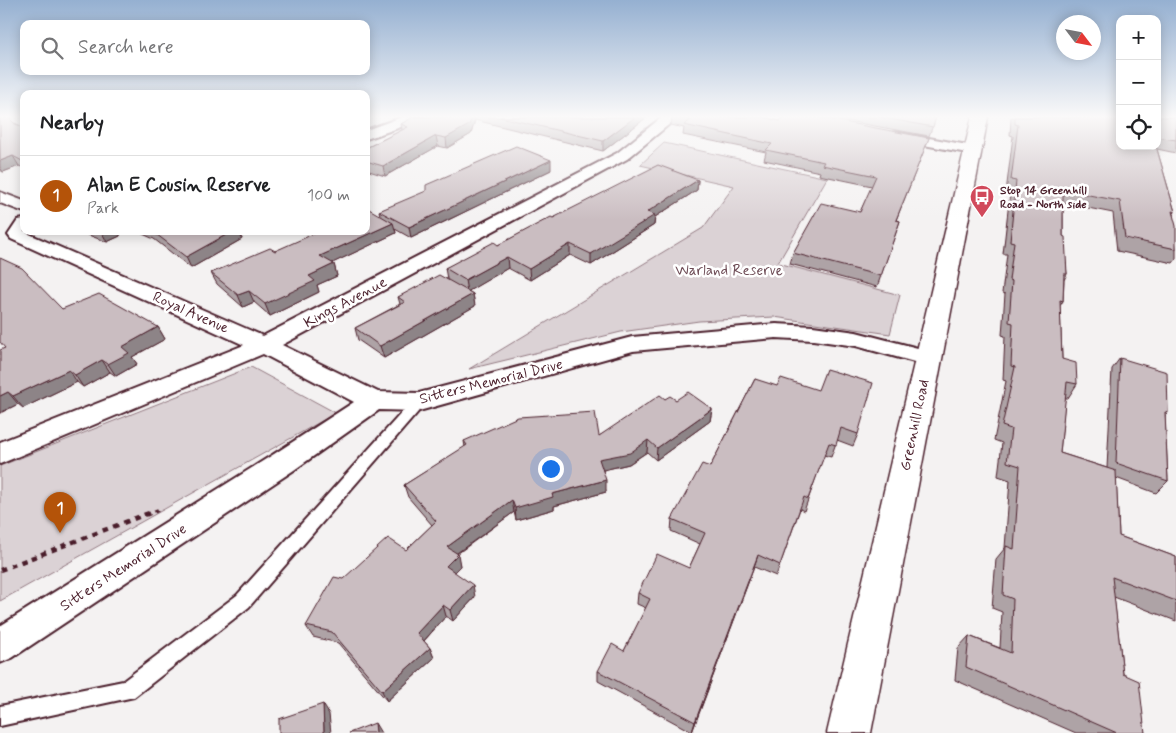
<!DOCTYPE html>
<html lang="en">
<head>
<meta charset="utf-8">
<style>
	body { margin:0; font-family:Mynerve,sans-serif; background:#f6f6f6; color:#202124 }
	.controls { position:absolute; right:15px; top:15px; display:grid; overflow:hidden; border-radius:10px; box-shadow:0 2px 12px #0003 }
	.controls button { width:45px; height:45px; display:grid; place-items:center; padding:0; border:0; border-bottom:1px solid #e0e0e0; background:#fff; color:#202124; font:25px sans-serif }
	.compass { position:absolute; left:1056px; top:15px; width:45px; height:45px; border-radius:50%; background:#fff; box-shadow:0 2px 12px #0003; rotate:122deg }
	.you { position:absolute; left:550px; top:468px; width:18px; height:18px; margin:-12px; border:4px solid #fff; border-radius:50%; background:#1a73e8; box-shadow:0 0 0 8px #1a73e833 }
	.badge { display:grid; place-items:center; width:32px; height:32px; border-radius:50%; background:#b45309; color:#fff; font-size:16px; font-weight:700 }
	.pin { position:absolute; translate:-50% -41px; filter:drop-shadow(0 1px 2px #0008) }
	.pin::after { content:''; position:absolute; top:26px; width:18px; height:15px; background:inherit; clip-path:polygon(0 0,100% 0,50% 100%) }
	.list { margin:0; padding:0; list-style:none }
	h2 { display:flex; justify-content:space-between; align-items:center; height:65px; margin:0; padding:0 20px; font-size:21px }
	h2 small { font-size:16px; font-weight:400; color:#757577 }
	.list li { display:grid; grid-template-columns:32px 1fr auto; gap:15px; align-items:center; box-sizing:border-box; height:80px; padding:0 20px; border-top:1px solid #e0e0e0 }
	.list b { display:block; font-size:19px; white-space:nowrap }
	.list p { margin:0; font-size:16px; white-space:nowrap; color:#757577 }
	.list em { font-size:16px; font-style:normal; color:#757577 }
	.icon { flex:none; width:28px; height:28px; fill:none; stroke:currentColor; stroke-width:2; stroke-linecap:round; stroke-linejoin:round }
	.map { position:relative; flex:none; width:1176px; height:733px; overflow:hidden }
	.search { position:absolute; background:#fff; box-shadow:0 2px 12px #0003; left:20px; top:20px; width:350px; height:55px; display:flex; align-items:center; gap:12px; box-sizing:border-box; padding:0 18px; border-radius:10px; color:#757577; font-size:19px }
	.panel { position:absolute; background:#fff; box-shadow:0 2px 12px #0003; left:20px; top:90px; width:350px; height:145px; border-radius:10px }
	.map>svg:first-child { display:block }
	.green { fill:#dbd2d5; stroke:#927880 }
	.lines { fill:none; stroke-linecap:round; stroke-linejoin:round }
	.lane-casing { stroke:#4a1f2b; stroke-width:4 }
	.street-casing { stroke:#4a1f2b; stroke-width:4 }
	.secondary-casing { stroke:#4a1f2b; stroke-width:3 }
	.path-far1 { stroke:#4a1f2b; stroke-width:4; stroke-dasharray:4.5 4.5; stroke-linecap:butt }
	.path { stroke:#4a1f2b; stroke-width:4.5; stroke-dasharray:5.5 5.5; stroke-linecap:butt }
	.lane { fill:#fff; fill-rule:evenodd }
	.street { fill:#fff; fill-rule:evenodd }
	.secondary { fill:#fff; fill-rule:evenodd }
	.wall { fill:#aea3a6; stroke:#4a1f2b }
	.shaded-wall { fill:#8d8487; stroke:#4a1f2b }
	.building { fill:#cabdc1; stroke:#4a1f2b }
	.labels { text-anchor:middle; stroke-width:5; stroke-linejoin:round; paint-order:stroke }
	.far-poi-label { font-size:12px; font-weight:bold; fill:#4a1f2b; stroke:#fff; text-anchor:start }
	.park-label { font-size:15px; fill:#6e4c56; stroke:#fff }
	.street-label { font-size:15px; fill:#4a1f2b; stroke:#fff }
</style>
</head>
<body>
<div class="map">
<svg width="1176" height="733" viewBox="0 0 1176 733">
	<rect width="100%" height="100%" fill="#f4f2f2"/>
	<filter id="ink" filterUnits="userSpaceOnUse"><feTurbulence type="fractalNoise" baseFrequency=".02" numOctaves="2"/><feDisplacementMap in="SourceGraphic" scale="10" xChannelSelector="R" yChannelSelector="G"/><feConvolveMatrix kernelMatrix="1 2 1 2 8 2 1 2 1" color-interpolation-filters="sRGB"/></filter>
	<g filter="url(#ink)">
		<g class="green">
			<polygon points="664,143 827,178 778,263 900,295 890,334 774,317 699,321 621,332 469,369 703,228 734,186 640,165"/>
			<polygon points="251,367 336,413 0,601 0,466"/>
		</g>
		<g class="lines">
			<defs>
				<polygon id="lane" points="419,397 424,399 426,402 424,405 249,607 134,697 0,726 0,706 123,681 237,595 414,399"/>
				<g id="street">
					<polygon points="402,117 423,117 421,120 366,139 366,130"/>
					<polygon points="662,117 678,117 627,159 282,345 378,392 419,393 632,337 776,324 813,326 856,332 937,353 941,358 937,363 929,366 856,346 813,340 776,338 633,351 419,411 379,410 294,470 12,658 0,663 0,626 274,454 354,402 263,354 0,464 0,442 244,345 11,239 8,235 18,220 24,219 24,231 28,231 27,233 263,336 617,153"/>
					<polygon points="896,132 973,146 978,147 980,150 978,153 973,154 891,139 889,136 891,133"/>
					<polygon points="0,192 24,201 24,212 0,203"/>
				</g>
				<polygon id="secondary" points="972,117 988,117 871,733 827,733"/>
			</defs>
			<use href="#lane" class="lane-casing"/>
			<use href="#street" class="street-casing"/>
			<use href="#secondary" class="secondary-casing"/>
			<polyline class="path-far1" points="146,515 158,510"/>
			<polyline class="path" points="0,570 149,513"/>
			<use href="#lane" class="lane"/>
			<use href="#street" class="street"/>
			<use href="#secondary" class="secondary"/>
		</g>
		<g class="wall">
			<polygon points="0,117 24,127 24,168 19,166 3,172 0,170"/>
			<polygon points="413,117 647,117 603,151 475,120 471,134 447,148 438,146 385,176 369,171 366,172 366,148 402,130 401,124"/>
			<polygon points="672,117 762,117 780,121 929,138 896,220 900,221 877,287 790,264 793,253 860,212 872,186 819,175 820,172 764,160 766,152 683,135 684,128 671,125"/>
			<polygon points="826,117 936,117 929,136"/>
			<polygon points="1011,117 1120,117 1120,146 1157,146 1157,117 1176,117 1176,153 1157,149 1175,212 1173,215 1176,249 1176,259 1173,263 1117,251 1113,213 1063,203 1063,236 1067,274 1064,280 1063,301 1060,306 1062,359 1077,384 1068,398 1065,398 1060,453 1107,468 1112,369 1120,358 1168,413 1165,416 1168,481 1156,493 1116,478 1119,536 1176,557 1176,621 1114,597 1123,674 1145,733 1076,733 955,680 958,648 969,636 1000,648 1002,612 992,608 996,559 1005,548 1010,480 998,476 1002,443 994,440 1006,381 1003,380 1005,336 1002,335 1005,294 1002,293 1007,254 1003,254 1010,193 1006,192 1013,136 1010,135"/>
			<polygon points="551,170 411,238 395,229 396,233 332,263 334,264 337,276 317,285 319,292 270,316 254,302 243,307 217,284 211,273 380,215 379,211"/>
			<polygon points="698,180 697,190 655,217 654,225 591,265 570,255 530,280 508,268 468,291 473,294 475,306 384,358 358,340 355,328 400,304 398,297 447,279 445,268 498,245 553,218"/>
			<polygon points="82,231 120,231 120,236 107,242 83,233"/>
			<polygon points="136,231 239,231 242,239 191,268 154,239"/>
			<polygon points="62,309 158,327 165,339 132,357 137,364 116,376 110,372 83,387 77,382 23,408 18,404 0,413 5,348"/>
			<polygon points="755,379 858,434 853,446 837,440 831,457 824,455 804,511 800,509 776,576 754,567 692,732 598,681 598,671 624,651 646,608 637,604 638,593 689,568 700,544 671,531 672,519 710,467"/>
			<polygon points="665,399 676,400 712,409 710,421 656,460 647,452 629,464 603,470 606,492 554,506 554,509 516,520 514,512 457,554 460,566 454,572 475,597 453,621 446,616 424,641 430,648 434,658 387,701 338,643 313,637 306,626 343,579 406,550 432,525 408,497 404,485 465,447 464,441 599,436"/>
		</g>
		<g class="shaded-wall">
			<polygon points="472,117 475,117 475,120 471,134 447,148 446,138"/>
			<polygon points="635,117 647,117 603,151 603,141"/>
			<polygon points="436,136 438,146 385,176 383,166"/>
			<polygon points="13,156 19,166 3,172 0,167 0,161"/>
			<polygon points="551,160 551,170 411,238 409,227"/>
			<polygon points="366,161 369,171 366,172"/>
			<polygon points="698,180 697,190 655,217 654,225 591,265 591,254 647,212"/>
			<polygon points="393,223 396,233 324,267 320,256"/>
			<polygon points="101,231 120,231 120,236 107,242"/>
			<polygon points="233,231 239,231 242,239 191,268 186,257"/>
			<polygon points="570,244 570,255 530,280 529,269"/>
			<polygon points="507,257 508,268 467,292 465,280"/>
			<polygon points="334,264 337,276 317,285 319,292 270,316 265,304 309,276"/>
			<polygon points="249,291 254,302 243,307 238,295"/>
			<polygon points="473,294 475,306 384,358 380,346"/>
			<polygon points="158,327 165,339 132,357 137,364 116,376 108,364 122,347"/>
			<polygon points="102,360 110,372 83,387 75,375"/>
			<polygon points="69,370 77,382 23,408 13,396"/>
			<polygon points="8,392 18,404 0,413 0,396"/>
			<polygon points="712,409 710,421 656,460 657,448"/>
			<polygon points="648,440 647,452 629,464 599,471 599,459"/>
			<polygon points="606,480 606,492 554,506 554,509 516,520 515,508 552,494"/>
			<polygon points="512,500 514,512 450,558 447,547"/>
			<polygon points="458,554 460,566 449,577 446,566"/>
			<polygon points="758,555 754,567 692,732 695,722"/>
			<polygon points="473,585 475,597 453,621 450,610"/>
			<polygon points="443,605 446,616 421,644 417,633"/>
			<polygon points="430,648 434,658 387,701 382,691"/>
			<polygon points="323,704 329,714 331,733 324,733"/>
			<polygon points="375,723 381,733 376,733"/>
		</g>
		<g class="building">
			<polygon points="0,117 8,117 15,124 24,127 24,162 13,156 0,161"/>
			<polygon points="413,117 472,117 469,125 446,138 436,136 383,166 366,161 366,148 408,127 401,124"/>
			<polygon points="500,117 635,117 603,141"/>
			<polygon points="678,117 762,117 780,121 783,117 817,117 929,138 896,220 900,221 881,276 793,253 821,203 860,212 876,176 822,165 824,162 766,150 772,144 684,125 691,120"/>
			<polygon points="879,117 936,117 933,127"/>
			<polygon points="1015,117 1120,117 1120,146 1156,146 1175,212 1172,211 1176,226 1176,249 1125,238 1120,201 1063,190 1063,236 1065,237 1067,274 1064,274 1063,301 1060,300 1062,359 1076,363 1077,384 1067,382 1060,453 1116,471 1119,536 1176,557 1176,601 1112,577 1123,674 1139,681 1145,733 1117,733 966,667 969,636 1011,653 1013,599 1003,595 1006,546 1014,549 1020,466 1007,462 1011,429 1002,426 1015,367 1011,366 1013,323 1009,322 1012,281 1009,280 1014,242 1010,241 1016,181 1011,180 1018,125 1015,124"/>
			<polygon points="1157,117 1176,117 1176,140 1157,137"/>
			<polygon points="516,146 551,160 409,227 379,211 426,191 426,185"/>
			<polygon points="658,165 698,180 647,212 655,215 591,254 570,244 529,269 507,257 465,280 445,268 494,242 498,245 551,217 553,218"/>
			<polygon points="369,209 393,223 320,256 334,264 309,276 315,281 265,304 249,291 238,295 211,273 270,248 275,251 320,231 366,231 366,210"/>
			<polygon points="152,231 233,231 186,257"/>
			<polygon points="0,258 22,268 62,309 99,294 158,327 122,347 129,353 108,364 102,360 75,375 69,370 13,396 8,392 0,396 0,350 5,348 0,342"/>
			<polygon points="439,275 473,294 380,346 355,328 405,302 398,297"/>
			<polygon points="1120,358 1167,372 1168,413 1165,412 1168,481 1116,463"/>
			<polygon points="826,369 873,383 858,434 841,428 836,445 829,443 808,499 804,497 780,565 758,555 695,722 598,671 612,644 624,651 650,599 638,593 657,554 689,568 705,533 672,519 702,464 710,467 755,379 777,386 781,378 818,390"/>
			<polygon points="688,392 712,409 657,448 648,440 630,453 599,459 606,480 552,494 553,497 515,508 512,500 447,547 458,554 446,566 473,585 450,610 443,605 417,633 430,648 382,691 332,632 306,626 334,577 343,579 388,538 406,550 436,521 404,485 467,445 464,441 518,417 595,412 599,436 660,395 665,399 670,396 676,400"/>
			<polygon points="323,704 324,733 279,733 279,719"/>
			<polygon points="375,723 376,733 349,733"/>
		</g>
	</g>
	<linearGradient id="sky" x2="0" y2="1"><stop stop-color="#95b0d1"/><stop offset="0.53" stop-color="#faf9f9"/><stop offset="1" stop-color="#faf9f9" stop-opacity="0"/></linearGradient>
	<rect width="1176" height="220" fill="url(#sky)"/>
	<defs>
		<symbol id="bus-pin" viewBox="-11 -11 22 30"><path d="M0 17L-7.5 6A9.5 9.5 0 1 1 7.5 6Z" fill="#d1495b" stroke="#fff"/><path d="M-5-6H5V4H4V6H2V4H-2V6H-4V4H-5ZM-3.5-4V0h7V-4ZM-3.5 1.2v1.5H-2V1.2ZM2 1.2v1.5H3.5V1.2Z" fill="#fff"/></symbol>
	</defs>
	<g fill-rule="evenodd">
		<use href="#bus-pin" x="968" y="183" width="28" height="38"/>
	</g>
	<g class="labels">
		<g class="far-poi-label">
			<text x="1000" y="194">Stop 14 Greenhill<tspan x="1000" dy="14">Road - North side</tspan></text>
		</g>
		<g class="park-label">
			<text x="729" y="275">Warland Reserve</text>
		</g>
		<g class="street-label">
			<text transform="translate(345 302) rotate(-28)" y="5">Kings Avenue</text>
			<text transform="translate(191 312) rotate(24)" y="5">Royal Avenue</text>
			<text transform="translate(491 381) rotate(-14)" y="5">Sitters Memorial Drive</text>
			<text transform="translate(914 425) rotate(-78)" y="5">Greenhill Road</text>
			<text transform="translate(123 567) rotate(-33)" y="5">Sitters Memorial Drive</text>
		</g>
	</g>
</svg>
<div class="controls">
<button>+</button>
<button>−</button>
<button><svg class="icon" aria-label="locate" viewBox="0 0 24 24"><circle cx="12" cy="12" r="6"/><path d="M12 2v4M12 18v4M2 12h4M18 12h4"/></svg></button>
</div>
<svg class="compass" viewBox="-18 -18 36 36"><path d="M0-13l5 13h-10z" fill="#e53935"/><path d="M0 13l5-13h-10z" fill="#757577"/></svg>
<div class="you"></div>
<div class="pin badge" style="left:60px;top:533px">1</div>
<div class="search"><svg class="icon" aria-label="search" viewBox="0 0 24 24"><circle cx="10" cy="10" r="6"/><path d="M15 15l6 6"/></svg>Search here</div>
<section class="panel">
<h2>Nearby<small></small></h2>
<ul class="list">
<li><span class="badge">1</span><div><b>Alan E Cousin Reserve</b><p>Park</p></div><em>100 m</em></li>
</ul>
</section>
</div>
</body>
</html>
